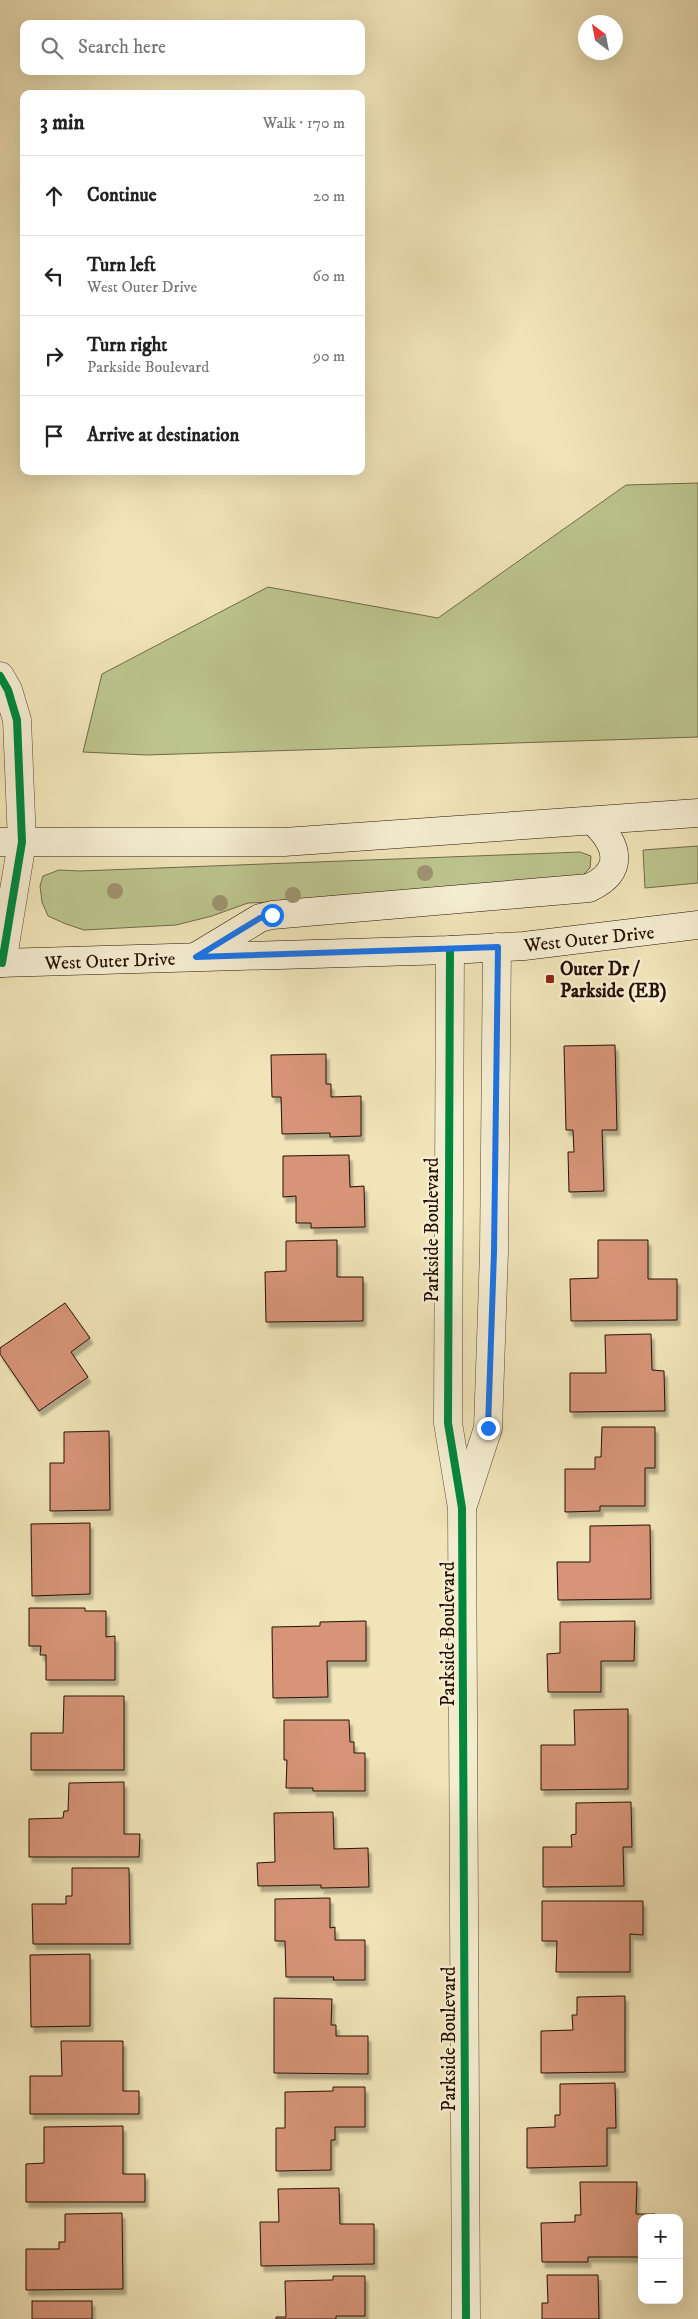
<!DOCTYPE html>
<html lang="en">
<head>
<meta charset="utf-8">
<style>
	body { margin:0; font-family:"IM FELL DW Pica",serif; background:#f2f2f2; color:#222 }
	.controls { position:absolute; right:15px; bottom:15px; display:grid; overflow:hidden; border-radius:10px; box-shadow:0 5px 20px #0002 }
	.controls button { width:45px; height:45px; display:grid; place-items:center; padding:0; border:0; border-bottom:1px solid #e0e0e0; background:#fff; color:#222; font:25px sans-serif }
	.compass { position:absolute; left:578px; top:15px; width:45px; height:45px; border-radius:50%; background:#fff; box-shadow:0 5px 20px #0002; rotate:328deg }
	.stop { position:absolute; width:15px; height:15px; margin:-11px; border:4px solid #1a73e8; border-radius:50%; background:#fff }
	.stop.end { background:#1a73e8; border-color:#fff; box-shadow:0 1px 5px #0008 }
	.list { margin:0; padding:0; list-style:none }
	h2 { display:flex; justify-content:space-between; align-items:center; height:65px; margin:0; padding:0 20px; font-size:21px }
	h2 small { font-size:16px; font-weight:400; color:#767676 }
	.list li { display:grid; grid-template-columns:32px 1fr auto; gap:15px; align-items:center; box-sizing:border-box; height:80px; padding:0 20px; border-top:1px solid #e0e0e0 }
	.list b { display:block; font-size:19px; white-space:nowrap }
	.list p { margin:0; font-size:16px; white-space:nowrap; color:#767676 }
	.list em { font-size:16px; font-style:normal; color:#767676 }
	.icon { flex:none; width:28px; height:28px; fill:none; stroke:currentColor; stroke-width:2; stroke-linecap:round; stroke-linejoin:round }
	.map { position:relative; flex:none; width:698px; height:2319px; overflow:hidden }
	.search { position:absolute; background:#fff; box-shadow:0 5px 20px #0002; left:20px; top:20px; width:345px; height:55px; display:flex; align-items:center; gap:12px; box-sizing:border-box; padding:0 18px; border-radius:10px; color:#767676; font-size:19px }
	.panel { position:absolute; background:#fff; box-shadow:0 5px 20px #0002; left:20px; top:90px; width:345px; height:385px; border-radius:10px }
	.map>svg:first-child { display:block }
	.green { fill:#bcc48d; stroke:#706a49 }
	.building { fill:#d79478; stroke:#251005; filter:url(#shadow) }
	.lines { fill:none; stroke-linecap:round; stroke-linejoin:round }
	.minor-casing { stroke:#584532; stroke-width:29 }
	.tertiary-casing { stroke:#584532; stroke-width:29 }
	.secondary-casing { stroke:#251005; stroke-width:29 }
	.minor { stroke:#f5edd1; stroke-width:28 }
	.tertiary { stroke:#f5edd1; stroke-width:28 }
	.secondary { stroke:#f5edd1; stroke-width:28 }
	.cycleway-casing { stroke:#f5edd1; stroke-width:11 }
	.cycleway { stroke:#00873e; stroke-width:8 }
	.tree { fill:#9e9270 }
	.route { stroke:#1a73e8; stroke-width:6 }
	.poi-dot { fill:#8f2418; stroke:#f5edd1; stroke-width:2 }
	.labels { text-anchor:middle; stroke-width:5; stroke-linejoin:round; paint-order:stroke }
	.street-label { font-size:19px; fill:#251005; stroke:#f5edd1 }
	.poi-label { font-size:19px; font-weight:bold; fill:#251005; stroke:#f5edd1; text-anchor:start }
</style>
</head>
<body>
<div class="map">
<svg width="698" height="2319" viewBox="0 0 698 2319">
	<defs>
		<filter id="shadow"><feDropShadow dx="3" dy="5.5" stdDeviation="1" flood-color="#0004"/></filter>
	</defs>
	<rect width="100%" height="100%" fill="#f0e4b8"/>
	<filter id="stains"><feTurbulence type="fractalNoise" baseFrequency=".004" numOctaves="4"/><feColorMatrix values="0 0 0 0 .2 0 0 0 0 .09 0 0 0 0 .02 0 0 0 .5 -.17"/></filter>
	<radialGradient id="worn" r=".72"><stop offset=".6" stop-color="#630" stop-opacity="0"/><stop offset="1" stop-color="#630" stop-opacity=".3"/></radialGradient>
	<g class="green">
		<polygon points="698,483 698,737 147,755 83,752 102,674 268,587 438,618 626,485"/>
		<polygon points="698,846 698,883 645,888 643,850"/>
		<polygon points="580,852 591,856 590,868 582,876 302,901 248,903 212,916 176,925 84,930 66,924 48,916 42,902 40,886 43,876 59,870 80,871"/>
	</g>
	<g class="building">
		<polygon points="615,1045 617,1130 602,1130 604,1191 569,1192 568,1152 574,1152 573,1130 566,1130 564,1046"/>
		<polygon points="326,1054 326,1084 331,1084 331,1097 361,1096 361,1136 330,1137 330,1133 282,1134 281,1097 272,1097 271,1055"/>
		<polygon points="349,1155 350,1187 364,1186 365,1227 311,1228 311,1223 296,1223 296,1196 283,1197 283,1156"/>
		<polygon points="337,1240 337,1277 363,1277 363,1321 266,1322 265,1272 286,1271 286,1241"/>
		<polygon points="598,1240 648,1240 648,1279 677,1279 677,1320 571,1321 570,1279 598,1278"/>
		<polygon points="65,1303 90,1338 71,1352 88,1377 39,1411 0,1354 0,1348"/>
		<polygon points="651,1334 652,1370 664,1371 665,1411 570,1412 570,1373 606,1373 605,1335"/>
		<polygon points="602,1427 655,1427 655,1468 645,1468 645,1506 600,1506 600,1511 565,1512 565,1469 595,1469 595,1457 601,1457"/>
		<polygon points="109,1431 110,1510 50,1511 50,1463 64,1463 64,1432"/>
		<polygon points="90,1523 90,1594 32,1596 31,1524"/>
		<polygon points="650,1525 651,1599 558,1600 557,1562 590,1562 590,1526"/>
		<polygon points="29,1608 85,1608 85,1611 106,1611 106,1637 115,1636 115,1680 46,1680 46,1655 40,1655 41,1646 29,1646"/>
		<polygon points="366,1621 366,1661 327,1661 328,1697 273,1698 272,1627 320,1626 320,1622"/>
		<polygon points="635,1621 634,1661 601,1661 601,1692 548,1692 547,1654 560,1653 560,1622"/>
		<polygon points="64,1696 124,1696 124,1770 31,1770 31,1733 63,1733"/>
		<polygon points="628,1709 628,1789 541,1790 541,1745 575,1745 574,1710"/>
		<polygon points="284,1720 349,1720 350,1742 354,1742 354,1753 365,1753 365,1791 313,1791 313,1788 286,1788 287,1760 284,1760"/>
		<polygon points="124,1782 124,1834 140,1834 139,1857 29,1857 29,1819 63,1818 64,1811 68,1811 69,1783"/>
		<polygon points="631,1802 632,1847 623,1847 624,1886 543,1887 543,1847 572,1847 571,1835 576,1834 576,1803"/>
		<polygon points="333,1812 334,1849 368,1848 369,1887 321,1888 321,1885 258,1886 257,1863 275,1862 274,1813"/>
		<polygon points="72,1868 129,1868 130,1944 33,1944 32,1904 66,1904 66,1896 72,1896"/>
		<polygon points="330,1898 330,1928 335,1927 335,1940 365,1940 365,1980 333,1980 334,1977 286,1977 285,1941 275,1941 275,1899"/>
		<polygon points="542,1901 643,1901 643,1935 630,1934 630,1972 556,1972 557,1941 542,1941"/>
		<polygon points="90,1954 90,2026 31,2027 30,1955"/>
		<polygon points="625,1996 625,2072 541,2073 541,2031 573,2030 572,2015 577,2015 577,1997"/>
		<polygon points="274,1998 332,1999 331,2025 336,2025 336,2036 368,2036 368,2074 274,2073"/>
		<polygon points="61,2041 123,2041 123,2091 139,2091 139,2114 30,2114 30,2076 62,2076"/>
		<polygon points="615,2083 616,2128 607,2128 607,2166 527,2168 527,2128 555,2127 555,2115 560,2115 560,2084"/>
		<polygon points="333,2087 365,2087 365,2127 335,2127 335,2140 331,2140 331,2170 276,2171 276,2128 285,2128 285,2092 333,2091"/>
		<polygon points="123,2126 123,2174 145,2174 145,2202 26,2202 26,2164 44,2163 44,2127"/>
		<polygon points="580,2182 637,2182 636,2214 655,2214 655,2218 642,2218 642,2257 588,2257 588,2262 542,2262 541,2223 575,2222 575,2215 581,2215"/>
		<polygon points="339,2188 340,2224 374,2224 374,2264 261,2266 260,2222 279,2222 278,2189"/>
		<polygon points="122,2213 123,2289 26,2290 26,2249 59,2249 59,2242 65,2242 65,2214"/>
		<polygon points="547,2275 598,2275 599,2319 542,2319 542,2303 548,2303"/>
		<polygon points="333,2276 365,2276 365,2316 336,2316 336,2319 276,2319 276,2317 286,2317 285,2281 333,2280"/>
		<rect x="32" y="2301" width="60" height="18"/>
	</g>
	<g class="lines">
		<defs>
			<g id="minor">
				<polyline points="450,950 448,1423 462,1508 466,2319"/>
				<polyline points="463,1505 488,1428 494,1252 497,947"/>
			</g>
			<polyline id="tertiary" points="0,676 8,690 17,720 22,842 2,963"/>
			<g id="secondary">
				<polyline points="0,842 284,842 698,813"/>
				<path d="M197,956l63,-38 12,-3 317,-27c37,-17 29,-44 4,-67"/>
				<polyline points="0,963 450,950 524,946 698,925"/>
			</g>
		</defs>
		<use href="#minor" class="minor-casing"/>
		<use href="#tertiary" class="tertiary-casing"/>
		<use href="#secondary" class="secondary-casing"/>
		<use href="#minor" class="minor"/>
		<use href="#tertiary" class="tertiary"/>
		<use href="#secondary" class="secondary"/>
		<defs>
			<g id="cycleway">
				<polyline points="0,676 8,690 17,720 22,842 2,963"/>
				<polyline points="450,950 448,1423 462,1508 466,2319"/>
			</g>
		</defs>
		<use href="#cycleway" class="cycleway-casing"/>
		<use href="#cycleway" class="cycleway"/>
	</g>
	<g class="tree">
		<circle cx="425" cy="873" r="8"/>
		<circle cx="115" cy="891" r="8"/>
		<circle cx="293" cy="895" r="8"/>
		<circle cx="220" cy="903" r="8"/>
	</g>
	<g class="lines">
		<polyline class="route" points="272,915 260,918 196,957 498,947 494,1252 488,1428"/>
	</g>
	<rect class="poi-dot" x="545" y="974" width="10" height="10" rx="2.5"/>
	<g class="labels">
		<g class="street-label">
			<text transform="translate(589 938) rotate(-6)" y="7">West Outer Drive</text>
			<text transform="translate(110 960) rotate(-2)" y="7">West Outer Drive</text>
			<text transform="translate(431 1230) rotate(-90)" y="7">Parkside Boulevard</text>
			<text transform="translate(447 1634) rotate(-90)" y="7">Parkside Boulevard</text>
			<text transform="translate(448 2039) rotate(-90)" y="7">Parkside Boulevard</text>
		</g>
		<g class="poi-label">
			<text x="560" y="975">Outer Dr /<tspan x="560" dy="22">Parkside (EB)</tspan></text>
		</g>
	</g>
	<rect width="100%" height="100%" filter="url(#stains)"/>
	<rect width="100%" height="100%" fill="url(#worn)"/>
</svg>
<div class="controls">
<button>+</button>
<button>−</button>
</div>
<svg class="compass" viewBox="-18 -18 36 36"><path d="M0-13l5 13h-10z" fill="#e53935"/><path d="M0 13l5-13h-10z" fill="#767676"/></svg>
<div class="stop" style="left:272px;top:915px"></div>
<div class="stop end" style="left:488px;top:1428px"></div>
<div class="search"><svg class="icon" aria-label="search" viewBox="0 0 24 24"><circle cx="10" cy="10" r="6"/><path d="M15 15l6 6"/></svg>Search here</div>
<section class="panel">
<h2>3 min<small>Walk · 170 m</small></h2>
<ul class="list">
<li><svg class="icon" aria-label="ahead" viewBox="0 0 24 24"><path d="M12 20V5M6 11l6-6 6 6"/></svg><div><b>Continue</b></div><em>20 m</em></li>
<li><svg class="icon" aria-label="left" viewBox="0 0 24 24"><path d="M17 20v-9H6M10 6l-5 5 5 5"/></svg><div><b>Turn left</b><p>West Outer Drive</p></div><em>60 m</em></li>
<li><svg class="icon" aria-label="right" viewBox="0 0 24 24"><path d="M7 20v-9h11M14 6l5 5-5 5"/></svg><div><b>Turn right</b><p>Parkside Boulevard</p></div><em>90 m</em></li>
<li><svg class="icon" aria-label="arrive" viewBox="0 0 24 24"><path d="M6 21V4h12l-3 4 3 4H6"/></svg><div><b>Arrive at destination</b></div></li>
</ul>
</section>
</div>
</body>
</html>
